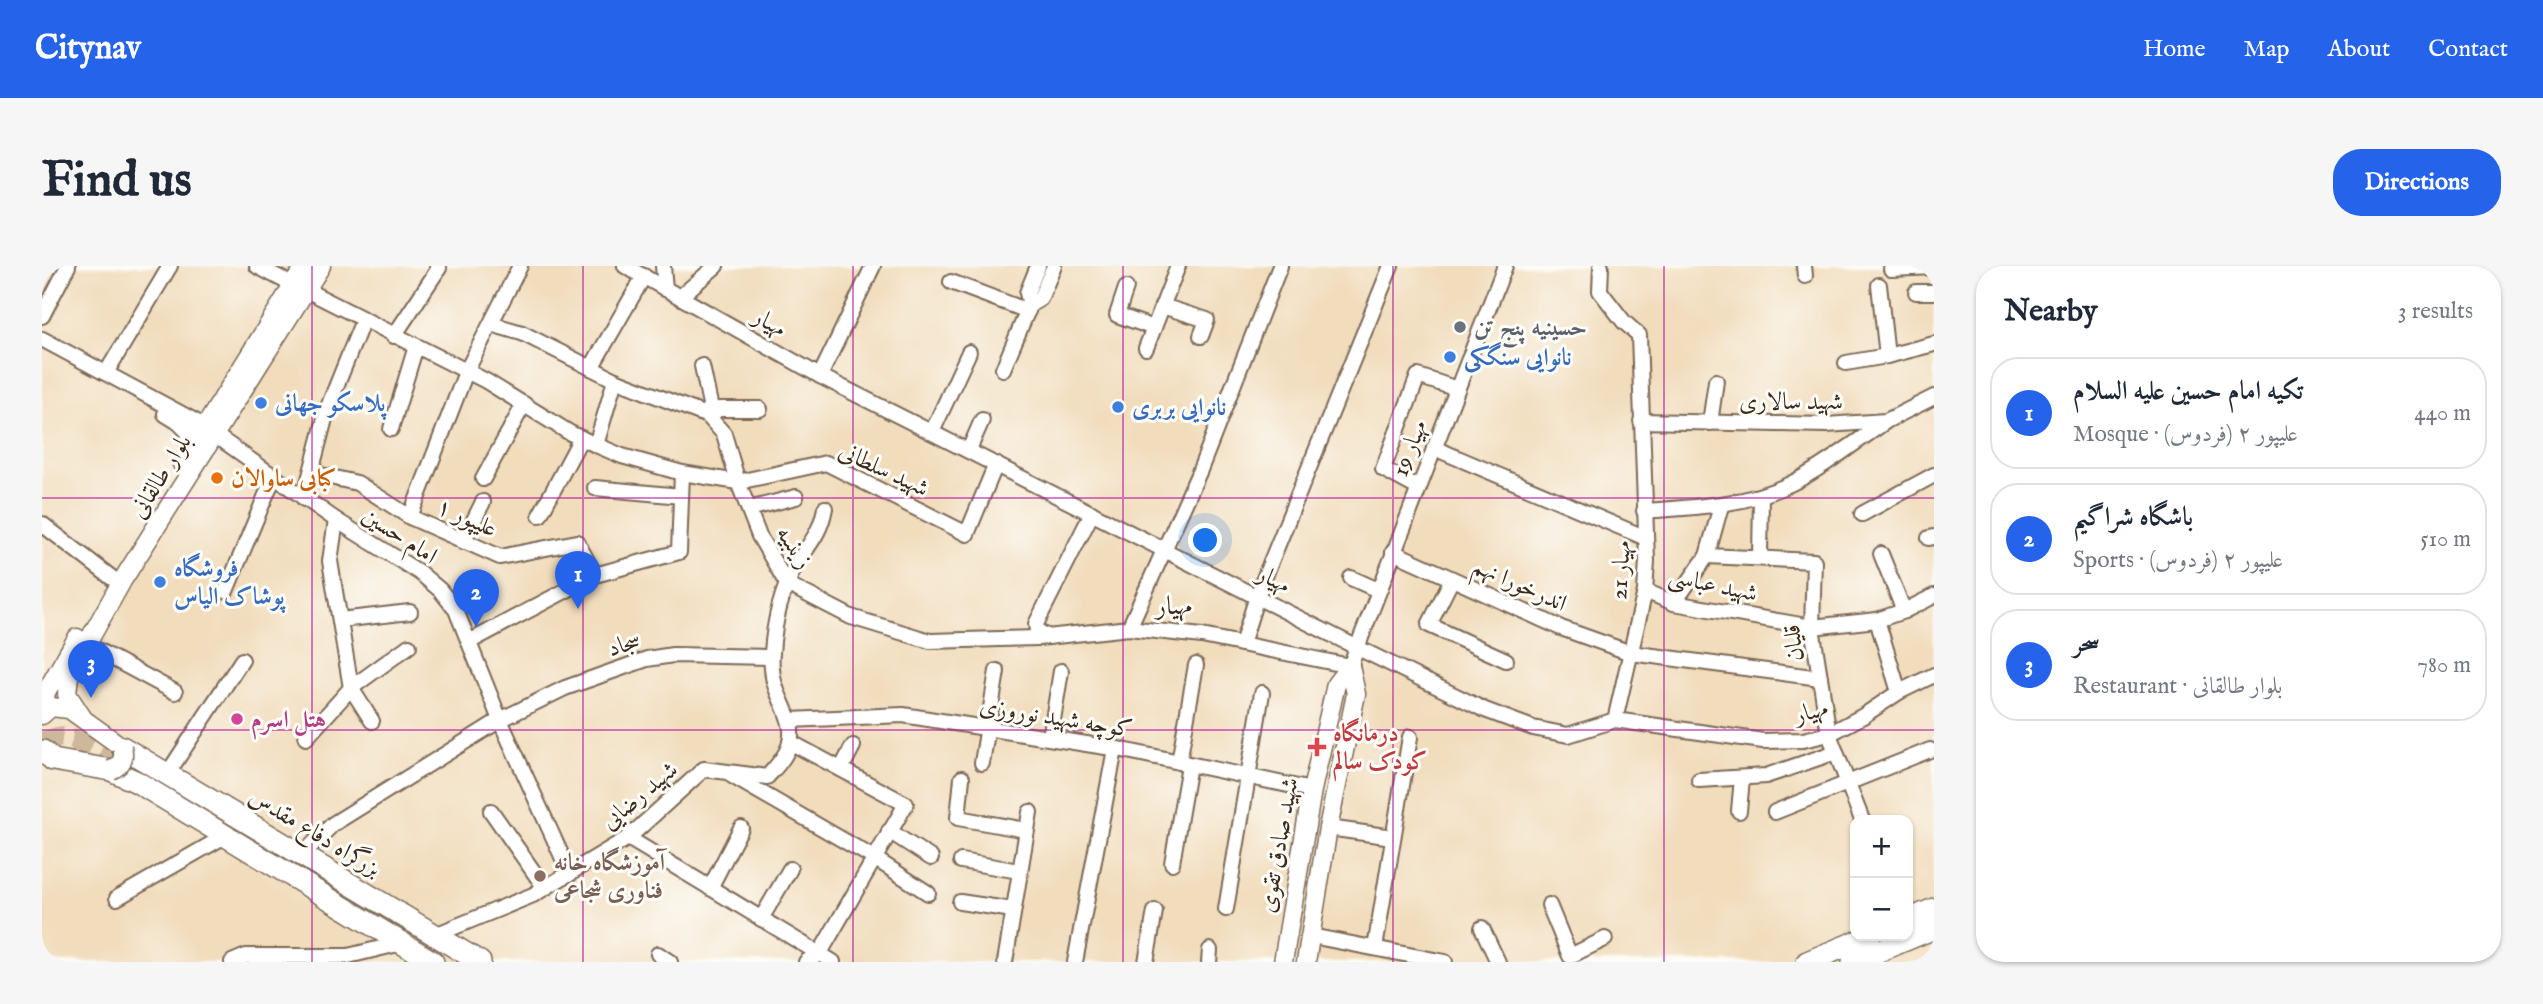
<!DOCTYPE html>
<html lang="en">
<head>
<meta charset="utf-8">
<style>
	body { margin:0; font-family:"IM FELL English",Amiri,serif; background:#f6f6f7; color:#1f2937 }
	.controls { position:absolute; right:21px; bottom:21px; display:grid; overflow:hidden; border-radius:14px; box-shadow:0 2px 5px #0004 }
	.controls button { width:63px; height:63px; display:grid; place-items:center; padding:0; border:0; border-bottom:2px solid #e0e1e3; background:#fff; color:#1f2937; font:35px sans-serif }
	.you { position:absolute; left:1164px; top:275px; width:24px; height:24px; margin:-18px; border:5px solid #fff; border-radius:50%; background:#1a73e8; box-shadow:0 0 0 10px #1a73e833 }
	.badge { display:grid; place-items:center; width:46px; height:46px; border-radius:50%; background:#2563eb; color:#fff; font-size:23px; font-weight:700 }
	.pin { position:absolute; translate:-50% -58px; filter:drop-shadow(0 2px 4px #0008) }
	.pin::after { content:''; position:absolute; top:37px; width:24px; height:21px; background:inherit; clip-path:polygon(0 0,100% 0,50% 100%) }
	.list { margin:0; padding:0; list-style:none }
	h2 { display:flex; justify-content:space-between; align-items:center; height:91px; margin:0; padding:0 28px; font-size:30px }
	h2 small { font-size:23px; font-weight:400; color:#747a83 }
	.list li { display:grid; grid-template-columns:46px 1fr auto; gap:21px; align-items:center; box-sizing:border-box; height:112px; margin:0 14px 14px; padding:0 14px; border:2px solid #e0e1e3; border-radius:28px }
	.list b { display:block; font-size:26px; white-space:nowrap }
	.list p { margin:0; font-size:23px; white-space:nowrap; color:#747a83 }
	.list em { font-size:23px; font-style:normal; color:#747a83 }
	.map { position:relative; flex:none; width:1892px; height:696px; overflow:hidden; border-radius:28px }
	header { display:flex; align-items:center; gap:42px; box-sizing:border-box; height:98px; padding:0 35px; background:#2563eb; color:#fff }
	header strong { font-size:33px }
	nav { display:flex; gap:38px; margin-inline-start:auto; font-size:24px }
	.intro { display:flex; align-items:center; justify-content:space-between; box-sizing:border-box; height:168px; padding:0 42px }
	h1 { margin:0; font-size:49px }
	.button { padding:18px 32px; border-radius:28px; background:#2563eb; color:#fff; font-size:24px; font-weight:700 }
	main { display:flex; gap:42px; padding:0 42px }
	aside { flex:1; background:#fff; border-radius:28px; box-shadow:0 2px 5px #0004 }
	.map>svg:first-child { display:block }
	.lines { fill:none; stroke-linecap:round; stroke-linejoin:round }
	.highway-tunnel { stroke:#cdb89c; stroke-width:21; stroke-dasharray:21 10; stroke-linecap:butt }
	.minor-casing { stroke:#7b6855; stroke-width:18 }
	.major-casing { stroke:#7b6855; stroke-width:21 }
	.highway-casing { stroke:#7b6855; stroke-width:24 }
	.minor { stroke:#fff; stroke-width:14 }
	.major { stroke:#fff; stroke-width:18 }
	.highway { stroke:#fff; stroke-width:21 }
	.major-bridge-casing { stroke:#7b6855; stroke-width:21; stroke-linecap:butt }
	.major-bridge { stroke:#fff; stroke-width:18 }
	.grid { fill:none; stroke:#b5179e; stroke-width:2; stroke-opacity:0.55 }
	.worship-dot { fill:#6b7280; stroke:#fdfcf7; stroke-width:2.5 }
	.shop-dot { fill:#3f7fe0; stroke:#fdfcf7; stroke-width:2.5 }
	.food-dot { fill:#e8710a; stroke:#fdfcf7; stroke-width:2.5 }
	.hotel-dot { fill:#d1479c; stroke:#fdfcf7; stroke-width:2.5 }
	.health-dot { fill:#e0444e; stroke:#fdfcf7; stroke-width:2.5 }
	.education-dot { fill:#8d6e63; stroke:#fdfcf7; stroke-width:2.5 }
	.labels { text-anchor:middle; stroke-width:6; stroke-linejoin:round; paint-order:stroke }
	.street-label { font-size:24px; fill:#3b2a1e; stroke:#fdfcf7 }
	.worship-label { font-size:24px; font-weight:bold; fill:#5b616d; stroke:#fdfcf7; text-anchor:start }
	.shop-label { font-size:24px; font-weight:bold; fill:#366cbe; stroke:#fdfcf7; text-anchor:start }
	.food-label { font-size:24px; font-weight:bold; fill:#c56008; stroke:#fdfcf7; text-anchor:start }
	.hotel-label { font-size:24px; font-weight:bold; fill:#b23c85; stroke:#fdfcf7; text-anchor:start }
	.health-label { font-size:24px; font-weight:bold; fill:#be3a42; stroke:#fdfcf7; text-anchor:start }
	.education-label { font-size:24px; font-weight:bold; fill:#785e54; stroke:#fdfcf7; text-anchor:start }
	.neighbourhood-label { font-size:26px; fill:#3b2a1e; stroke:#fdfcf7 }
</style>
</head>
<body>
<header>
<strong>Citynav</strong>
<nav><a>Home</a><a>Map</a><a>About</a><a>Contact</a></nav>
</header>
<div class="intro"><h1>Find us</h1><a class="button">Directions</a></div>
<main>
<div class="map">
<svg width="1892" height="696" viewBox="0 0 1892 696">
	<rect width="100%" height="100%" fill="#fdfcf7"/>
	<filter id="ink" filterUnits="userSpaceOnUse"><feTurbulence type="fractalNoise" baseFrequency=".0143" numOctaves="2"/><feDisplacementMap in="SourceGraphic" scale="14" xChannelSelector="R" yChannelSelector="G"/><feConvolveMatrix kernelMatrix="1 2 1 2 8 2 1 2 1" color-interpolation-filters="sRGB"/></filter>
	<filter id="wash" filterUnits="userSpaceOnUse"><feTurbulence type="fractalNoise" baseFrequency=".00686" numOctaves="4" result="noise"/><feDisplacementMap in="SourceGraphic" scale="28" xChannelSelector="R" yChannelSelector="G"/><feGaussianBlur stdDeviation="1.57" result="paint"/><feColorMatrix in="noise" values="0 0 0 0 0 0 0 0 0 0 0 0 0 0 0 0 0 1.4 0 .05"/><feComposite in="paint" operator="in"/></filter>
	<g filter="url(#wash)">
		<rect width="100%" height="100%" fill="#f1dcbb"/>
	</g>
	<g filter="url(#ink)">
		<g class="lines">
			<polyline class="highway-tunnel" points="0,476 17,471 31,473 65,487 203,566"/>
			<defs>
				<g id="minor">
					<polyline points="215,0 251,19"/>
					<polyline points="583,0 778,110 1314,381 1443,444 1491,462 1526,469 1573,454 1721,475 1761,474 1787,468 1821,450 1857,426 1892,409"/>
					<polyline points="621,0 623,23"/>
					<polyline points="1559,0 1558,25 1582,56 1597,69 1605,295 1603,325 1573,454"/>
					<polyline points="1762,0 1763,10"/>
					<polyline points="1849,3 1892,1"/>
					<polyline points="909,16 986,45"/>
					<polyline points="1837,19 1845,90"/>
					<polyline points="1084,22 1075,49 1112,62"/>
					<polyline points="264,24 444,115 528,167 554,179 580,190 640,207 696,216 717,270 745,318 809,351 888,375 996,372 1087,362 1160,370 1308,400 1463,0"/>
					<polyline points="1874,26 1892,26"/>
					<polyline points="638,31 674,0"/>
					<polyline points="988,39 985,27 996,0"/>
					<polyline points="1120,40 1165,54 1159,70"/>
					<polyline points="0,50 26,0"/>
					<polyline points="449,58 480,67 573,114 666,150 682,168 696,216 784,197 925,268 954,198"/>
					<polyline points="352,70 397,2 395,0"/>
					<polyline points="0,73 164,161"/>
					<polyline points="1104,82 1136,0"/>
					<polyline points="1804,97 1845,90 1892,78"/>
					<polyline points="660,100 668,138 666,150"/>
					<polyline points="549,102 602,10"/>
					<polyline points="961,103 988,39 998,33 1012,0"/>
					<polyline points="64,107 128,0"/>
					<polyline points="778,110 831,0"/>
					<polyline points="123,148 136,156 147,167 145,190"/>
					<polyline points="666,150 677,143 718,143"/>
					<polyline points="1599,155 1784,159 1844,155 1892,131"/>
					<polyline points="1668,157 1674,115"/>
					<polyline points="349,163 374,80"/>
					<polyline points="890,166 927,86"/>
					<polyline points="173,169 294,254 378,307 398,324 414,344 458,454 528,608"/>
					<polyline points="554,179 573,114"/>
					<polyline points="1392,182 1604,272"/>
					<polyline points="927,184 940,154"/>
					<polyline points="270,207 315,217 368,251 458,291 535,276 553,309"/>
					<polyline points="441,213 482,138"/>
					<polyline points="553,222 639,230"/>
					<polyline points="1376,222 1341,203 1376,110 1415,123"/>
					<polyline points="262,233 286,141 321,54"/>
					<polyline points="707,243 754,231"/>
					<path d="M1602,245c50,-4 100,-5 146,-27 30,-14 67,-43 95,-62"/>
					<polyline points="1820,248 1892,209"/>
					<polyline points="498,249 539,172"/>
					<polyline points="368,251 424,106 478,0"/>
					<polyline points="294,254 288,295 309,422 330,455"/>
					<polyline points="0,258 70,312"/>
					<polyline points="1887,272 1892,271"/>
					<polyline points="421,276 441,236"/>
					<polyline points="1351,286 1519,362 1589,387 1778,412"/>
					<polyline points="1839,288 1862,345"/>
					<polyline points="1665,290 1772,295 1770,361 1787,468 1820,554"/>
					<polyline points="1718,291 1719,230"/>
					<polyline points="1309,312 1336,324"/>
					<polyline points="1410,313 1387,359 1464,394"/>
					<polyline points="184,325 232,210"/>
					<polyline points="1603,325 1632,337 1770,361 1835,354 1862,345 1892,330"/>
					<polyline points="1632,337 1665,290 1679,240"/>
					<polyline points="298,354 368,346"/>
					<polyline points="1835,354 1857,426"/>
					<polyline points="1087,362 1158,204 1238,0"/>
					<polyline points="1007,371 995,365 994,358 1050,247"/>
					<polyline points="427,376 553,309 637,286 640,207"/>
					<polyline points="44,378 133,426"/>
					<polyline points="1200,378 1215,330 1349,0"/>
					<polyline points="748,454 861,449 1076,483 1270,524"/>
					<polyline points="264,472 309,422 367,380"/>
					<polyline points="1008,472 1019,405"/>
					<polyline points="748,476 864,538 778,687 764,696"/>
					<polyline points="1137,496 1154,399"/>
					<polyline points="940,497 955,405"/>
					<polyline points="799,503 811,480"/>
					<polyline points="126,507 200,394"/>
					<polyline points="690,510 832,592 886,627"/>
					<polyline points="920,512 916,552 984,564"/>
					<polyline points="1657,514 1724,510 1794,486"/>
					<polyline points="449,545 503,622"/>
					<polyline points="1697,545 1700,512"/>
					<polyline points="1733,546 1888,484"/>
					<polyline points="1286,562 1351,571"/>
					<polyline points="847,565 889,592"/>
					<polyline points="586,572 791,696"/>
					<polyline points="260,589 291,558 458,454 523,422 605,393 631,389 729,391"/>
					<polyline points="919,595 977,605"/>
					<polyline points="1130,597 1147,499"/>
					<polyline points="668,622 699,562"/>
					<polyline points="75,632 183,570"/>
					<polyline points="918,636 971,644"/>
					<polyline points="1507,639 1528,690 1563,673"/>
					<polyline points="1184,643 1220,427"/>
					<polyline points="719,653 748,603"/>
					<polyline points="1440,662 1456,696"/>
					<path d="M393,669l98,-40 95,-57 76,-69 63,8c8,-9 18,-19 22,-31 8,-22 -8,-41 -14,-61 -3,-9 -4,-23 -3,-32 2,-31 9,-61 24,-88 13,-22 24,-30 29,-57"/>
					<polyline points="1269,670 1403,696"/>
					<polyline points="1333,682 1368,471"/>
					<polyline points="616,688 628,696"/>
					<polyline points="190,696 204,690 306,690 360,677"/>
					<polyline points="963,696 988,546"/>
					<polyline points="1033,696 1073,483"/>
					<polyline points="1104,696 1113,645"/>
					<polyline points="1167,696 1168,684"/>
				</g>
				<g id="major">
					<polyline points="140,198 263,0"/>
					<polyline points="1,447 4,426 35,372"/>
					<polyline points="0,449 9,441 27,443 80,481"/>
					<polyline points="40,451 25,428 27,410 80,315 279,0"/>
					<polyline points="1241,696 1270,524 1294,418 1308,400"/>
					<polyline points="1264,696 1286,562 1314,428 1308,400"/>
				</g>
				<g id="highway">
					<polyline points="80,481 438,696"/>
					<polyline points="1,485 11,494 69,504 95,516 391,696"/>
					<polyline points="1866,654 1892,643"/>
					<polyline points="1765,696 1828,670"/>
					<polyline points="1811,696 1892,662"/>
				</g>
			</defs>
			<use href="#minor" class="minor-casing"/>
			<use href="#major" class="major-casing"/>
			<use href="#highway" class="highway-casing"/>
			<use href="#minor" class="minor"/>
			<use href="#major" class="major"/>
			<use href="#highway" class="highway"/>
			<defs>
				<path id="major-bridge" d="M69,504c11,-5 14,-12 11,-23"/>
			</defs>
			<use href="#major-bridge" class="major-bridge-casing"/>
			<use href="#major-bridge" class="major-bridge"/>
		</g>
	</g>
	<path class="grid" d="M270,0v696M541,0v696M811,0v696M1081,0v696M1351,0v696M1622,0v696M0,232h1892M0,464h1892"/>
	<circle class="worship-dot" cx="1418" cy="61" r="7"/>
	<g class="shop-dot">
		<circle cx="1408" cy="91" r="7"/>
		<circle cx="219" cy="137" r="7"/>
		<circle cx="1076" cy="141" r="7"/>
		<circle cx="118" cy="316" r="7"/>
	</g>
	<circle class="food-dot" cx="175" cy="212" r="7"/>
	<circle class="hotel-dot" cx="195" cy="453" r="7"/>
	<path class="health-dot" d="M1271.5 470.5h7v7h7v7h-7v7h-7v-7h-7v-7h7z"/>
	<circle class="education-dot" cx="498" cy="610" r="7"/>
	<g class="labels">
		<g class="street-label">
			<text transform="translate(728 56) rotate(29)" y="8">مهیار</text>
			<text x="1749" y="143">شهید سالاری</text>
			<text transform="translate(1367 182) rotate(-69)" y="8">مهیار 19</text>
			<text transform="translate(842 203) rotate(25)" y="8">شهید سلطانی</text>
			<text transform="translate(118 210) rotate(-58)" y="8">بلوار طالقانی</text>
			<text transform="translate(425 251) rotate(24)" y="8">علیپور ۱</text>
			<text transform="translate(358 269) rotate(33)" y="8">امام حسین</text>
			<text transform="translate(753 281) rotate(57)" y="8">زینبیه</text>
			<text transform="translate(1578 304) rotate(-86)" y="8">مهیار 21</text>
			<text transform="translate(1232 313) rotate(27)" y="8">مهیار</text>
			<text transform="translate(1478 318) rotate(24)" y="8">اندرخورا نهم</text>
			<text transform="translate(1671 318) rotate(12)" y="8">شهید عباسی</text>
			<text transform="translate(1751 377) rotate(-96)" y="8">قلیان</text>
			<text transform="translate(582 378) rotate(-17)" y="8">سجاد</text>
			<text transform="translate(1769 445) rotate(-15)" y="8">مهیار</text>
			<text transform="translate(1014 451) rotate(9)" y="8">کوچه شهید نوروزی</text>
			<text transform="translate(597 529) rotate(-40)" y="8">شهید رضایی</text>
			<text transform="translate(273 566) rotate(31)" y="8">بزرگراه دفاع مقدس</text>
			<text transform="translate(1236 579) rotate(-80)" y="8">شهید صادق تقوی</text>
		</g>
		<g class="worship-label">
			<text x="1432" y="69">حسینیه پنج تن</text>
		</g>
		<g class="shop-label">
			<text x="1422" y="99">نانوایی سنگکی</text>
			<text x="233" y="145">پلاسکو جهانی</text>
			<text x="1090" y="149">نانوایی بربری</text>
			<text x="132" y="310">فروشگاه<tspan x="132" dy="28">پوشاک الیاس</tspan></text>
		</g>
		<g class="food-label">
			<text x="189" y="220">کبابی ساوالان</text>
		</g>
		<g class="hotel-label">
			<text x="209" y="461">هتل اسرم</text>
		</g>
		<g class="health-label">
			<text x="1291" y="475">درمانگاه<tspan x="1291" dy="28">کودک سالم</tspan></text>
		</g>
		<g class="education-label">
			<text x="512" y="604">آموزشگاه خانه<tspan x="512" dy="28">فناوری شجاعی</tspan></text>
		</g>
		<g class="neighbourhood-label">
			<text x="1132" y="348">مهیار</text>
		</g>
	</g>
</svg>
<div class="controls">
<button>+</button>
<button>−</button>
</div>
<div class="you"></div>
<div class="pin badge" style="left:536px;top:343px">1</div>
<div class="pin badge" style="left:434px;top:361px">2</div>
<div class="pin badge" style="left:49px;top:432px">3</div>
</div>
<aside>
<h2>Nearby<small>3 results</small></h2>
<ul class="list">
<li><span class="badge">1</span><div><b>تکیه امام حسین علیه السلام</b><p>Mosque · علیپور ۲ (فردوس)</p></div><em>440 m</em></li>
<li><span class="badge">2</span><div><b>باشگاه شراگیم</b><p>Sports · علیپور ۲ (فردوس)</p></div><em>510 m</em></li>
<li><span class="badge">3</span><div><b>سحر</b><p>Restaurant · بلوار طالقانی</p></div><em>780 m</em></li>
</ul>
</aside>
</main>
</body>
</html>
